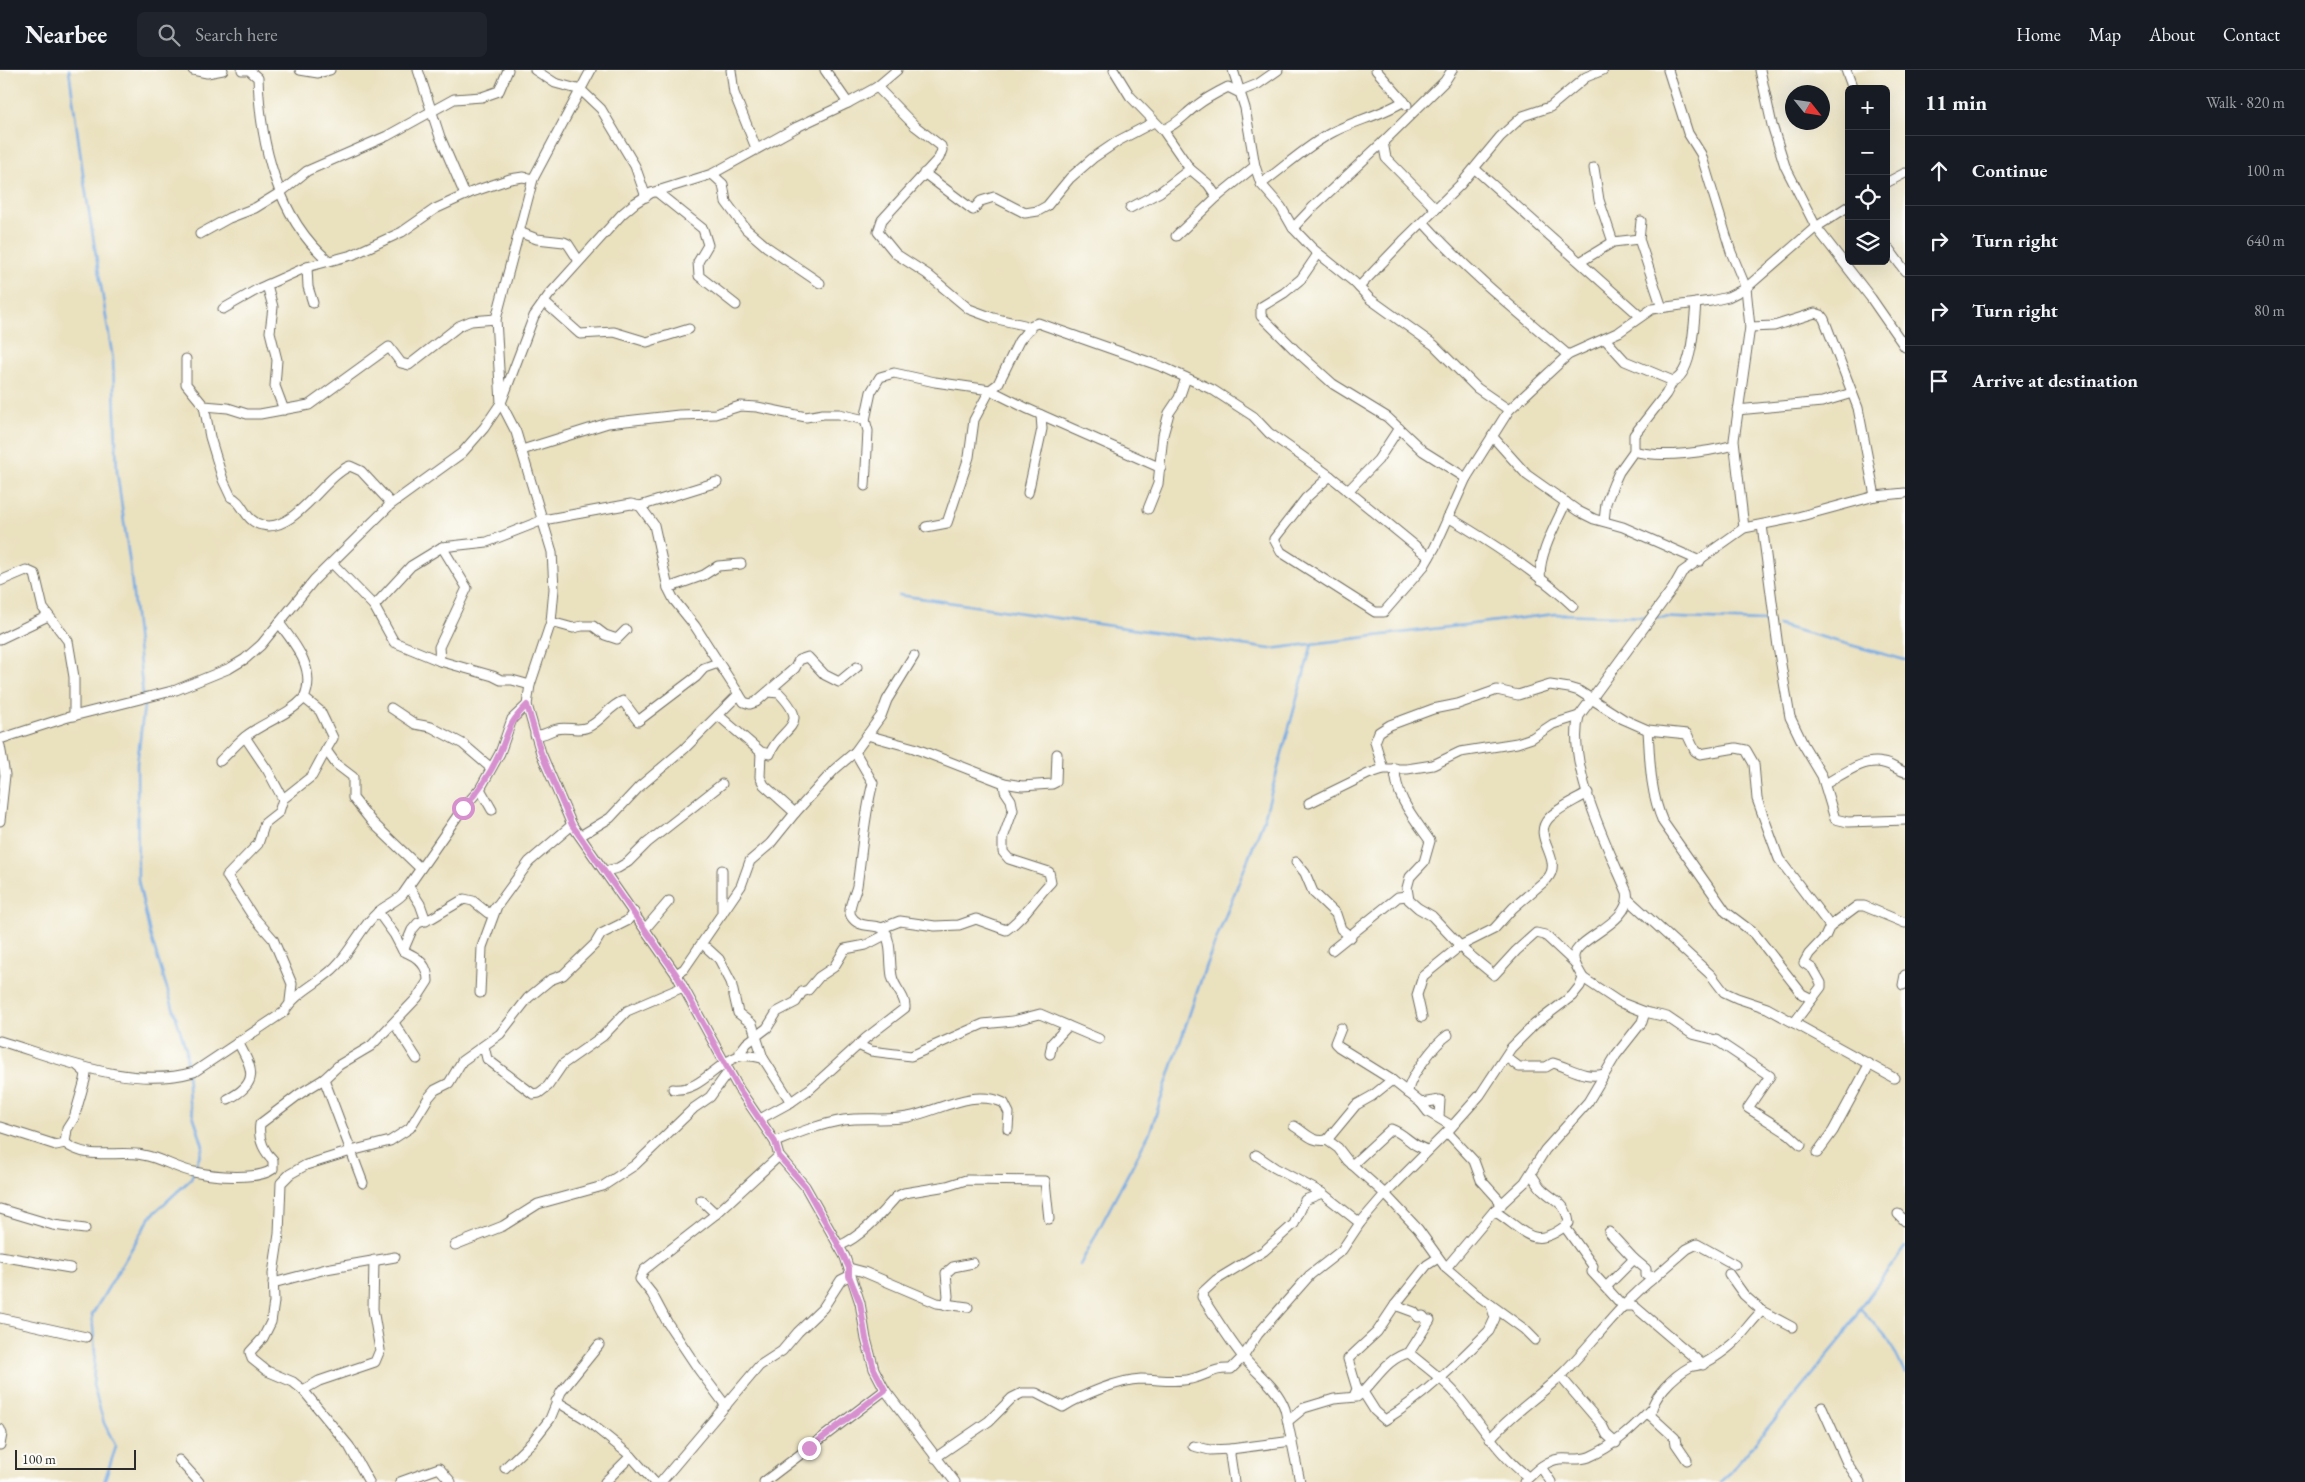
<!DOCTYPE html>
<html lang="en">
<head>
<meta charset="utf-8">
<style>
	body { margin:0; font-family:"EB Garamond",serif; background:#20242c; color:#f1f3f6 }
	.controls { position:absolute; right:15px; top:15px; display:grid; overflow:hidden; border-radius:8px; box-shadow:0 5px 20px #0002 }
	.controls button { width:45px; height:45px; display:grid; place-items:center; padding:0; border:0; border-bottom:1px solid #363941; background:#171b24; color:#f1f3f6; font:25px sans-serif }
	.compass { position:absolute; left:1785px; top:15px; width:45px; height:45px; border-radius:50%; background:#171b24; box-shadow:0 5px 20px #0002; rotate:120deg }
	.scale { position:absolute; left:15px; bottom:12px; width:121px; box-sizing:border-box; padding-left:5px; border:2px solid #2b2b2b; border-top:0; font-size:14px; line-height:18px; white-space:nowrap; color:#2b2b2b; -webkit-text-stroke:4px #fdfcf7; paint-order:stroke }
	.stop { position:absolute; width:15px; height:15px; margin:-11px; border:4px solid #d690ce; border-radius:50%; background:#fff }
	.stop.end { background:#d690ce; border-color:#fff; box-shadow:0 1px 5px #0008 }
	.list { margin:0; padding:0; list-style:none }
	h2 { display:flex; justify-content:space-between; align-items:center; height:65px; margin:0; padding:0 20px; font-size:21px }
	h2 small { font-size:16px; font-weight:400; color:#9ea1a6 }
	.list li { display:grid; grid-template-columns:32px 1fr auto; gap:15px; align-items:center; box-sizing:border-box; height:70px; padding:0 20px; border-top:1px solid #363941 }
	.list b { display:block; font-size:19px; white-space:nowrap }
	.list em { font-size:16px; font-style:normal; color:#9ea1a6 }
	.icon { flex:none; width:28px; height:28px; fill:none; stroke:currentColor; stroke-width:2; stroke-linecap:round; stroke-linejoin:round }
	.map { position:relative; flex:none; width:1905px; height:1412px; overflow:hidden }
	header { display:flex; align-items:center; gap:30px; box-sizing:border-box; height:70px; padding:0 25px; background:#171b24; border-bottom:1px solid #363941 }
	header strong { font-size:24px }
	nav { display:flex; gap:28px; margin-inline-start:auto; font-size:18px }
	.search { width:350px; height:45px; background:#20242c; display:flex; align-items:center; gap:12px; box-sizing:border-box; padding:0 18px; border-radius:8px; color:#9ea1a6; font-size:19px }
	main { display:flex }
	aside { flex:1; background:#171b24 }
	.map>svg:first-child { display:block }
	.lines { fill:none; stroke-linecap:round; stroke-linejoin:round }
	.stream { stroke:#76abe4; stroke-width:2.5 }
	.minor-casing { stroke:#6e6b5f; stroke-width:11 }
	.minor { stroke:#fff; stroke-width:9 }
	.route { stroke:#d690ce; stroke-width:6 }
</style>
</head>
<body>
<header>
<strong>Nearbee</strong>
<div class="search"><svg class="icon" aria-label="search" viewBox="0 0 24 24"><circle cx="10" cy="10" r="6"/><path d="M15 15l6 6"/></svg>Search here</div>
<nav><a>Home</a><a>Map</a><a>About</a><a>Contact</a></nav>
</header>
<main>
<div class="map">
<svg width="1905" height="1412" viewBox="0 0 1905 1412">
	<rect width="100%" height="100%" fill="#fdfcf7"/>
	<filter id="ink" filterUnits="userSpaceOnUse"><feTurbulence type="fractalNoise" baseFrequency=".02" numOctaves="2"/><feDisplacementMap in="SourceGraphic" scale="10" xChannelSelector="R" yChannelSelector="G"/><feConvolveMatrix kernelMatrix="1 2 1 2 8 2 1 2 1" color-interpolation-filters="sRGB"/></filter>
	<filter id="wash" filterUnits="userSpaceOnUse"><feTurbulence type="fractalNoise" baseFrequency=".0096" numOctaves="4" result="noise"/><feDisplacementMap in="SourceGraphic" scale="20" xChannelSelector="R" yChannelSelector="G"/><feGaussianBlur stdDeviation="1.12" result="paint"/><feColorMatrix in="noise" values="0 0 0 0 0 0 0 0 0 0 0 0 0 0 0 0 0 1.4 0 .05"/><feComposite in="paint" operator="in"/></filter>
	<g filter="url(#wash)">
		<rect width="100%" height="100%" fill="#eae1bf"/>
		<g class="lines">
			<g class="stream">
				<polyline points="69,0 84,111 113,290 117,402 130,495 144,636 137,694 138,810 150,864 186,979 189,1032 203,1076 191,1109 151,1146 92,1245 95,1282 93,1315 104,1353 116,1377 104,1412"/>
				<polyline points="899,525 1270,579 1555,544 1648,547"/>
				<polyline points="1654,547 1762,551 1773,554"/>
				<polyline points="1778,555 1905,590"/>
				<polyline points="1080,1195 1150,1062 1206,895 1264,749 1312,574"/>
				<polyline points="1860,1238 1889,1271 1905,1303"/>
				<polyline points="1720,1412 1731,1402 1843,1267 1860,1238 1905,1177"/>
			</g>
		</g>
	</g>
	<g filter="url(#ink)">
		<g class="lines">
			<defs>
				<g id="minor">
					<polyline points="193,0 207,3 223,0"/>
					<path d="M242,0h7l9,8c2,64 19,140 71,183"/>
					<polyline points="300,0 318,3 330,0"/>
					<polyline points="418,0 440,67 465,125"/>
					<polyline points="535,0 555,13 581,20 601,39 635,96 646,127"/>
					<polyline points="591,0 533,109 496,249 501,333 516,362 552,482 554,519 551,552 530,615 527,635 541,683 572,755 676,904 739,1019 775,1072 779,1086 805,1116 845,1187 860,1233 866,1269 874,1299 885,1320 955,1412"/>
					<polyline points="731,0 734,23 756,78"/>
					<polyline points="825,0 848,33"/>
					<polyline points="1114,0 1130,26 1163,60 1190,99 1208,114 1217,127"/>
					<polyline points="1233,0 1245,38 1255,96 1261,114 1281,137 1293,158 1313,179 1354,212 1370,229 1434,275 1477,318 1509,340"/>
					<polyline points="1376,0 1407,35"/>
					<polyline points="1668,0 1688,63 1701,84 1731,182 1746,218 1750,257 1734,370 1744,458"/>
					<polyline points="1760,0 1772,55 1785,96 1816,157 1871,228 1905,277"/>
					<polyline points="1846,0 1853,19"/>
					<polyline points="877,17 915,56 941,76 942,80 939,88 882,150 878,162 896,184 927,204 969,239 993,248 1024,255 1030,259"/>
					<path d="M1163,60c15,-6 21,-15 33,-24 10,-8 20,-13 32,-19l10,5 20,-8 20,-14"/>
					<polyline points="1383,72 1386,88 1436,139"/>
					<polyline points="1594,98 1599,130 1613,172"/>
					<polyline points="1475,99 1640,246"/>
					<polyline points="924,103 973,140 981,131 994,127 1025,143 1038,141 1047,136 1070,108 1093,88 1118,71 1154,52"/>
					<polyline points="712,104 723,114 726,132 746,159 767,177 820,213"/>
					<polyline points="1886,113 1905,103"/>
					<path d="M1261,114c24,-17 45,-38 72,-52 23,-12 49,-17 71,-31"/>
					<polyline points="657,122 703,159 708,175 698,192 699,206 736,235"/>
					<polyline points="1130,138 1160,122 1190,99"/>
					<polyline points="1641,151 1639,169 1662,238"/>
					<path d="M1423,152c44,49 95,90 145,133"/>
					<polyline points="1293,158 1313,137 1383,72 1445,11 1452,0"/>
					<polyline points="519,162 537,169 564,172 568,174 579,191"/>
					<polyline points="200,164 229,148 255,138 281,122 307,101 387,66 454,29 482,27 499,21 508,0"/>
					<polyline points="1176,166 1217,127 1255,96"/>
					<polyline points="1886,175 1905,201"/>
					<polyline points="1318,184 1301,209 1284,223 1261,237 1261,246 1294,279 1333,314 1387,347 1423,381 1466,408"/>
					<polyline points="1580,192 1613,172 1639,169"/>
					<polyline points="307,197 308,217 313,233"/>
					<polyline points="267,215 273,237 270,262 277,290 275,316 284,340"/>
					<polyline points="1359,217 1403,171 1461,114 1500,67 1523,46 1550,37 1586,7 1603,0"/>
					<polyline points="544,232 580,264 614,262 647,272 689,259"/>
					<polyline points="223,239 260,218 307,197 352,185 402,162 435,139 472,122 510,109 523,107 533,109"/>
					<polyline points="1750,257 1774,256 1815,243 1821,245 1824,249 1858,338 1875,426"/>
					<path d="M1605,269l20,22 48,20c20,-7 21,-59 23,-78"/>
					<path d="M186,289v25l18,22 6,31 13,43 8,17c13,5 13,24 31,28 32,9 62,-49 88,-59l11,5 27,29 2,5"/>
					<polyline points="204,336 228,338 247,344 260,344 309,335 389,277 401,293 409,295 459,256 471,251 496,249"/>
					<polyline points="1737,340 1822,332 1852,323"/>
					<polyline points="1492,366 1527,405 1578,441 1594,449 1623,457 1700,491"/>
					<polyline points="522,380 608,353 679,345 715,344 740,336 757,337 806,347 823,344 839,344 865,350"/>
					<path d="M1634,381c27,8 74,1 100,-6"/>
					<polyline points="1330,406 1306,428 1274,469 1281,482 1375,542 1384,542 1424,496 1435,477 1466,408 1509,340 1568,285 1619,262 1652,239 1711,231 1728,227 1746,218 1816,157 1849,136"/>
					<polyline points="865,416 868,361 865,350 871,322 880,307 894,303 935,312 990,320 1028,339 1161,398"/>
					<polyline points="1348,421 1378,390 1399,358"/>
					<polyline points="1028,423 1042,359 1041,345"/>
					<polyline points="640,436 654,455 668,518 674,530 695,556 744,632 750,634 756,632 795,598 799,590 808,587 825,605 839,612 857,597"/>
					<polyline points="1148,439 1158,414 1163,365 1169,343 1179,328 1186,308"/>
					<path d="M1448,447c38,22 94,59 125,89"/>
					<polyline points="1604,451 1606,433 1614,413 1619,402 1634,381 1634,365 1666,324 1673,311"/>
					<polyline points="1762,455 1778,577 1790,647 1803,674 1822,706 1835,749 1848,752 1905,750"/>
					<polyline points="926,457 947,453 969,387 974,350 990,320 998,314 1019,271 1032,255 1038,253 1163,297 1213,320 1253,346 1269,363 1330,406 1429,487"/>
					<polyline points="332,493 374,536 394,572 440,591 493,606 501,610 512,610 530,615"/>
					<path d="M1541,510c-5,-21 16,-58 25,-78"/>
					<polyline points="0,511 26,500 35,504 43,538 68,571 74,607 74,646"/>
					<polyline points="668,518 704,505 718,496 741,494"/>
					<polyline points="374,536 411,496 442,477 487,472 543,450 631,434 640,436 717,412"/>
					<polyline points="551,552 573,558 582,556 593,556 605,565 617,569 626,560"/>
					<path d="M279,553c16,21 38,47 25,75l16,13 13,27 -7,12 10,14 17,13v21l19,24 48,46"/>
					<polyline points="0,569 48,546"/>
					<polyline points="440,591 439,577 467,518 442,477"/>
					<polyline points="391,638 415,654 431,657 463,674 491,698"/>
					<path d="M718,645l43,37 9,2c10,-28 43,-26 9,-61l-11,-1"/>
					<path d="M1648,660c2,32 2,62 15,92l63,90 29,22 47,60 10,5"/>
					<path d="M535,665c10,1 13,-4 22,-6 10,-3 21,3 31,-2 14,-6 21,-21 35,-26l15,20 58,-44 8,-9 14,-5"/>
					<polyline points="867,665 914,678 1004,713 1022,716 1052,714 1056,712 1057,684"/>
					<polyline points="245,667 268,701 283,729"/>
					<polyline points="0,669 65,648 176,620 230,598 245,589 261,575 314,510 390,435 462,383 484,358 501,333 534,246 549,225 622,144 635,133 651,123 712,104 797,57 848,33 877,17 897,0"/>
					<polyline points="0,676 5,705 0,751"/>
					<polyline points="761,682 760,707 764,715 795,743"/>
					<path d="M220,691c9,-8 17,-18 26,-25 18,-14 43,-21 58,-38"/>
					<path d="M1395,698c0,29 19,50 35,73l-6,21 -14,15 -3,11 2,12 9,8 14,8 34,36 28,23 22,-24 20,-18 9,2 30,28"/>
					<polyline points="1383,699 1375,672 1379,662 1390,655 1433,639 1458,634 1497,620 1518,625 1550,615 1569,618 1579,621 1623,649 1648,660 1687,664 1695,681 1700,684 1736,678 1746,680 1754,694 1757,729 1779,789 1830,856"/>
					<path d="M1825,714c17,-9 38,-26 58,-21 8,1 14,7 22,9"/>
					<polyline points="480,719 492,740"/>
					<polyline points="1309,733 1368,704 1383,699 1407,699 1433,695 1460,682 1517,673 1532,668 1553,654 1579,646"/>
					<polyline points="580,766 610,748 639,717 684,679 739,624"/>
					<polyline points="1296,792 1305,803 1313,822 1336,844 1341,859 1351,867"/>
					<polyline points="605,801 618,798 628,792 647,773 722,714"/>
					<polyline points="409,817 420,834 426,851"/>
					<polyline points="1628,829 1711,905 1724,922 1737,928 1767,938 1894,1008"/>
					<polyline points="722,844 722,800"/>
					<path d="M882,858l18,-7 35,5 24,-1 17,-6 30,11c19,-13 29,-32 45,-48l-2,-10 -40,-13 -6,-7v-14l10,-28 -2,-10 -6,-9 -1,-8"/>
					<polyline points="645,859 669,831"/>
					<polyline points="707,878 719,889 731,912 738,943 752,954 763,988 791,1032"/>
					<polyline points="1332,880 1398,827 1407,826"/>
					<polyline points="403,881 412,860 418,853 432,848 464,829 473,831 488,843 491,843 496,836"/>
					<polyline points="676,904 684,899 741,816 750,791 770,774 795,743 835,699 855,682 881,646 887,630 914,586"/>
					<polyline points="1583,908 1619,932 1645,942 1667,947 1692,964 1716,970 1770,1006 1748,1038 1789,1064 1801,1075"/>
					<polyline points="1903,915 1905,905"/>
					<polyline points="480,923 482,877 497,836 529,792 572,755"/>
					<polyline points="290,931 292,914 273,869 252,845 227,806 258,774 265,753 279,742 283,729 312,706 326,680"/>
					<path d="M1422,947l-5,-22 6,-19 37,-30 34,-17 19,-21 34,-29c18,-20 -17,-41 2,-61 10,-11 26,-17 39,-25"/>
					<polyline points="394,953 417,989"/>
					<polyline points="1794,953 1821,917 1821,913 1813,899 1804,893 1809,884 1825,867 1830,856 1857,836 1864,836 1905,853"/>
					<polyline points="1341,958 1335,973 1339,977 1392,1010 1421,1033 1428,1042 1452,1056"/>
					<path d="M0,971c61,18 130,49 194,31l90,-60c12,-21 36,-29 52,-46 15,-15 25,-39 42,-54 8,-7 18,-10 25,-18l60,-86 17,-19 20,-36 12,-34 15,-14"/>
					<polyline points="858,975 871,981 911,986 983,954 1013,951 1040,944 1099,969"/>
					<polyline points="484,976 487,989 533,1024 539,1023 548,1016 563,994 603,966 627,941 683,917"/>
					<polyline points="1050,984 1052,973 1068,956"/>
					<polyline points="740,986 740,982 747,973 767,958 777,942 796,932 802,922 808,920 819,907 834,897 845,879 866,875 887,864"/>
					<path d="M1506,987l13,10h27l7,-4c18,5 31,16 51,11"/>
					<polyline points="324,1009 363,1113"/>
					<path d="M673,1019c28,3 41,-25 66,-33 7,-2 17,1 24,2"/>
					<path d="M1408,1023c0,-15 28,-50 40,-58"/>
					<path d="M228,1029c34,-17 23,-32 10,-57"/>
					<polyline points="1421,1033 1440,1030 1439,1047"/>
					<path d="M760,1049l31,-17 20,-14 55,-50 39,-30c1,-12 -11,-20 -13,-32 -3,-16 1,-35 -10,-48 -11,-4 -24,0 -31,-12 -4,-8 4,-21 6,-30 5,-34 7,-70 16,-103l-18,-31"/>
					<path d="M1294,1056c12,7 18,17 33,14l11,8 10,13 37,33 33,35 28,39 30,26 48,35 11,11"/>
					<path d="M0,1057l56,18 9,-2c22,18 53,7 78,12 18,3 34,14 51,17 19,4 63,9 79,-3v-9c-10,-10 -15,-22 -13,-36l41,-31 23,-14 15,-14 32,-19 46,-48 11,-17c0,-16 -11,-25 -25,-30l-9,-17 -16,-22"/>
					<polyline points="1447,1062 1474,1091 1481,1110 1499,1130 1501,1136"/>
					<polyline points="1327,1070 1356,1035 1372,1026 1392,1010"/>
					<path d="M775,1072c23,-9 45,-18 69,-22 21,-3 44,1 64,-3 31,-6 64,-29 96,-14l5,10 -1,16"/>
					<polyline points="65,1073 67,1059 74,1048 85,1010 86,1003 78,996"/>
					<polyline points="1817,1083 1833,1061 1869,995"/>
					<polyline points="1256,1085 1275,1098 1322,1123 1360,1153"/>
					<path d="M1352,1095l39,-36c15,5 21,18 37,21"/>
					<polyline points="701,1130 716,1144"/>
					<polyline points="0,1139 53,1155 85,1159"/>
					<polyline points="1494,1141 1525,1112 1545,1080 1588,1032 1616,985 1642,952 1645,942"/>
					<polyline points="1898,1144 1905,1151"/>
					<polyline points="1565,1157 1593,1196 1592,1202 1623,1236 1634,1236 1703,1295"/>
					<polyline points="1609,1162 1634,1189"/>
					<polyline points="455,1175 503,1156 538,1134 603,1116 635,1095 694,1038 710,1027 729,1001"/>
					<path d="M839,1176c23,-10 40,-30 57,-49l8,-4 43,-7 19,-6 79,1 4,38"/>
					<polyline points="0,1186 70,1198"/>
					<polyline points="849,1198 864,1202 937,1233 968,1237"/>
					<path d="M1446,1198l48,-57c32,19 38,42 75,12 -3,-22 -16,-22 -29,-36 -3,-4 -6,-9 -9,-13"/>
					<polyline points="1729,1204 1744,1225 1762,1241 1792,1257"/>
					<polyline points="273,1213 326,1199 395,1187"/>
					<polyline points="1606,1217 1634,1189 1646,1199 1646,1205 1655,1207 1687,1179 1697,1174 1735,1195"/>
					<polyline points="946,1235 948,1226 946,1203 953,1197 973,1193"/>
					<polyline points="0,1248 86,1267"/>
					<path d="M1409,1283c15,13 33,25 46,40 24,28 43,61 73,84"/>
					<polyline points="1560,1306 1602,1355 1607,1365 1616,1373"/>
					<polyline points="303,1320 319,1311 375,1292 380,1280 373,1239 374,1190"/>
					<path d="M1363,1322l12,19 10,9c39,-24 72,-57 104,-89l6,-13 -4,-13"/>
					<polyline points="1354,1326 1357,1319 1348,1289 1377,1262 1395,1235 1427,1195 1438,1188"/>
					<polyline points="556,1331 584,1348 631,1386"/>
					<polyline points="726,1336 699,1300 667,1252 652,1224 640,1209 644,1200 716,1144 779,1086"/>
					<polyline points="1822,1337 1847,1393 1860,1412"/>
					<path d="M1288,1351l16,-13 30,-9 23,-2c18,-14 28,-39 52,-44l21,-33 -3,1 -4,-5 -5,1 -4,-5 -19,-7"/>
					<polyline points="0,1359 2,1364 0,1375"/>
					<path d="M1490,1369c21,-25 49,-42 72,-65 32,-32 57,-69 93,-97"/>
					<polyline points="1193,1376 1210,1380 1231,1379"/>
					<path d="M935,1388l54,-37 23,-23 10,-5h14l27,14c19,-12 55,-27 78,-28 17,0 34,4 50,0 18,-4 21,-11 40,-10l12,-12 15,-23 52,-59 32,-25 18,-27 25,-29 62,-62 33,-37 31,-47 24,-24 37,-28 8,-10 3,-8c-3,-6 -10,-15 -9,-22 3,-19 59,-33 53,-64 -19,-44 -61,-128 -48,-176l94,-128 9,-16 62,-44 50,-10 81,-22 30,-3"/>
					<polyline points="179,1390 199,1412"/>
					<path d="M1687,1390l-11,-16 -1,-6 -24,-22c-1,-18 24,-41 39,-49 5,-2 10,-1 15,-4 9,-5 18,-11 26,-18 12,-10 19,-23 31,-34"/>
					<polyline points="1541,1397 1551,1412"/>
					<polyline points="505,1398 532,1372 550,1349 561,1322 599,1275"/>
					<polyline points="369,1412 349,1376 303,1320 293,1312 267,1301 252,1289 250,1282 263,1268 271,1252 274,1232 273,1204 279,1164 281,1113 290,1104 306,1095 351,1081 390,1071 410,1058 429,1027 435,1020 449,1013 462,991 500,964 528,928 550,910 563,905 595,874 601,864 627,851 634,842"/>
					<polyline points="400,1412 439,1398 451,1412"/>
					<polyline points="605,1412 631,1386 654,1412"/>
					<polyline points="661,1412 759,1296 782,1281 798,1262 823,1238 841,1210 849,1206"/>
					<polyline points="764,1412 885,1320"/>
					<polyline points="1234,1412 1230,1385 1231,1379 1292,1371"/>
					<path d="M1300,1412l-15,-73c-8,-22 -26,-33 -41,-51 -15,-18 -28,-40 -42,-61l1,-5 13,-12 48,-29 30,-27 11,-24 17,-7"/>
					<path d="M1524,1412c10,-9 20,-21 35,-23 10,-1 19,2 30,-2 25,-11 43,-28 61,-47"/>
				</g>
			</defs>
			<use href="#minor" class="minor-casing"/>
			<use href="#minor" class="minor"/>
		</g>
	</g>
	<g class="lines" filter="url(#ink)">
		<path class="route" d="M463,738c16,-17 28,-35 37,-56 10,-23 8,-28 27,-47l14,48 31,72 104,149 63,115 36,53 4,14 26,30 34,60 10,22v8l11,27 6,36 8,30 11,21 -76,58"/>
	</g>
</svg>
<div class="controls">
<button>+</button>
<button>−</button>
<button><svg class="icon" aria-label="locate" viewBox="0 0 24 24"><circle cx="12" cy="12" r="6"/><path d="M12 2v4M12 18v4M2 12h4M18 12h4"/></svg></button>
<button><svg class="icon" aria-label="layers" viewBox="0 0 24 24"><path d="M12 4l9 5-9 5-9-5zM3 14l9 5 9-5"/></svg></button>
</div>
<svg class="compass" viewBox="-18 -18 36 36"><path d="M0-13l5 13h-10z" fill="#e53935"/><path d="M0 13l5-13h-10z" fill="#9ea1a6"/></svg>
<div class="scale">100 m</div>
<div class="stop" style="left:463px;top:738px"></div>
<div class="stop end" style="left:809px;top:1378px"></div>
</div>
<aside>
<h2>11 min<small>Walk · 820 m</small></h2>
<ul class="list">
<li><svg class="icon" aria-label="ahead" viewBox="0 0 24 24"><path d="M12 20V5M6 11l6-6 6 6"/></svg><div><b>Continue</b></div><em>100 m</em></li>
<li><svg class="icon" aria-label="right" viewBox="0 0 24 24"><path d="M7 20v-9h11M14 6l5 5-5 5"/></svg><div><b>Turn right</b></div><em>640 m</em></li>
<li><svg class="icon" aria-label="right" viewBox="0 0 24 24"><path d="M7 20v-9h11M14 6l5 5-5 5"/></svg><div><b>Turn right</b></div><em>80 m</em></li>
<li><svg class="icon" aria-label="arrive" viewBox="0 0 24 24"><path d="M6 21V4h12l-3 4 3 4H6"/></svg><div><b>Arrive at destination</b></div></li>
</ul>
</aside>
</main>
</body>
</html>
